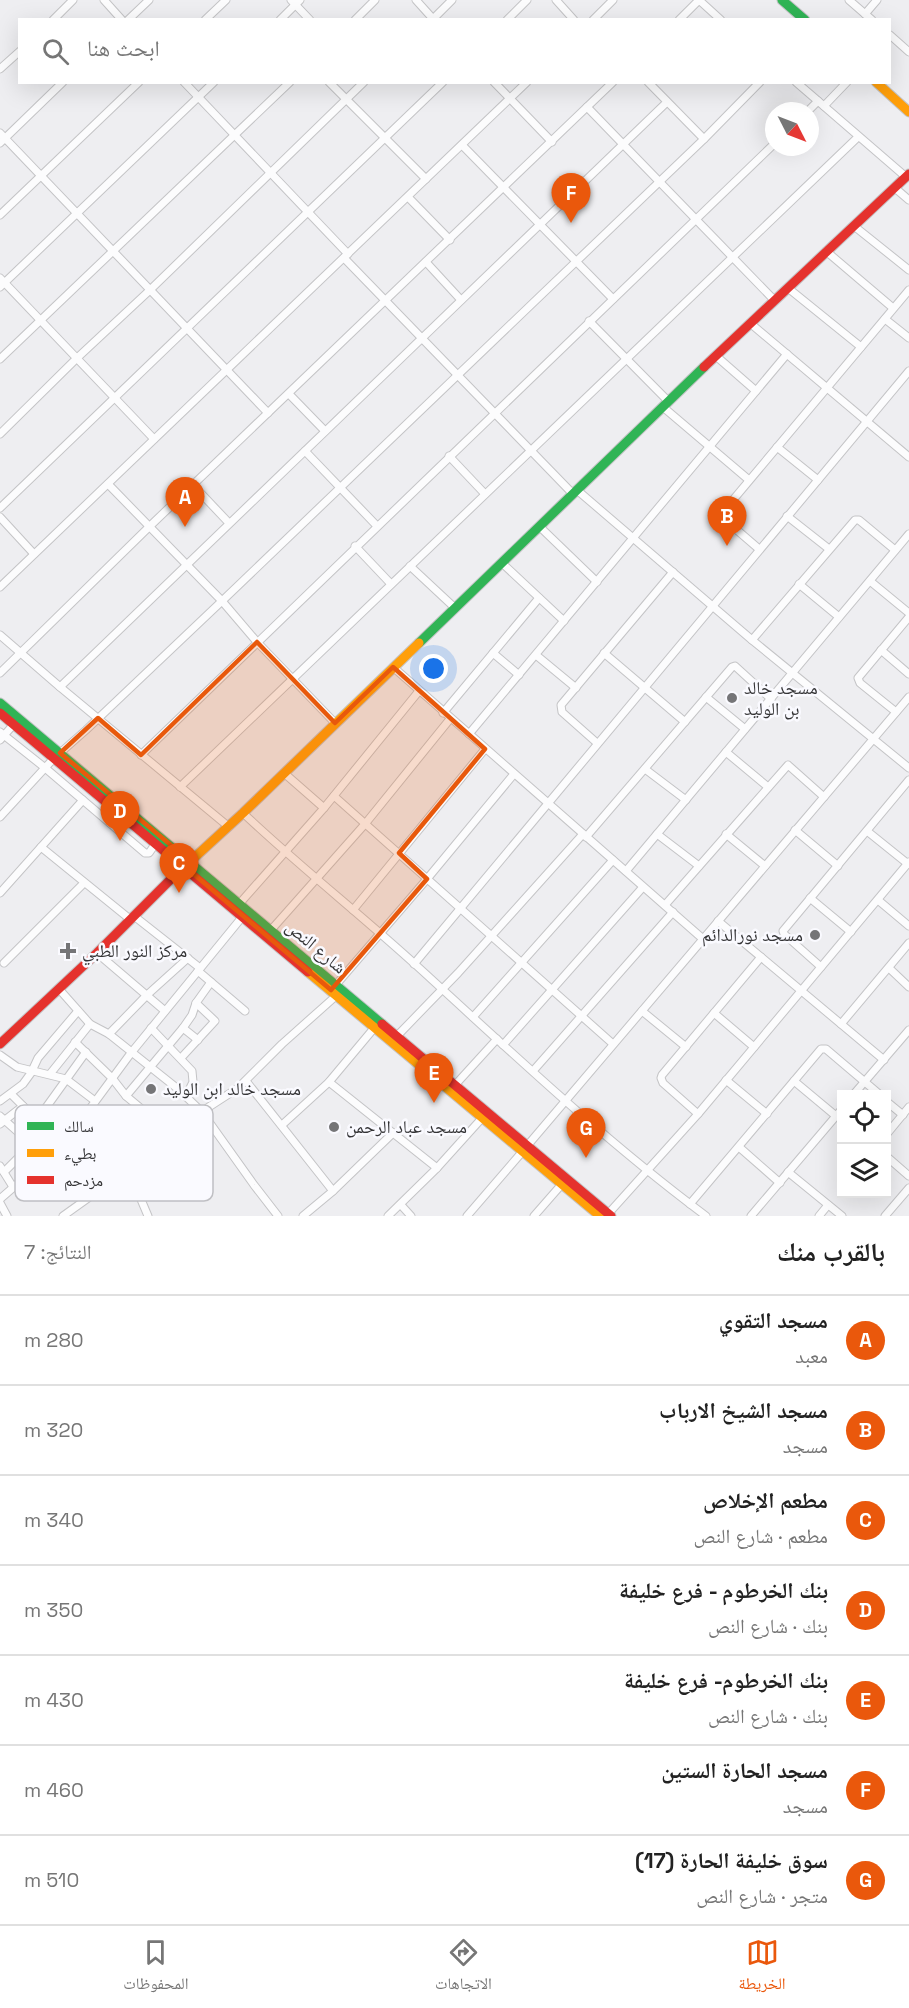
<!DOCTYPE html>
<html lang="ar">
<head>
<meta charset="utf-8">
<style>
	body { margin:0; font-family:"Space Grotesk","Noto Naskh Arabic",sans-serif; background:#f2f2f2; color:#222; direction:rtl }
	.controls { position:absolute; right:18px; bottom:18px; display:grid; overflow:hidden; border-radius:0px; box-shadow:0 6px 24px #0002 }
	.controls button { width:54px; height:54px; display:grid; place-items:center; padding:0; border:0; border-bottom:2px solid #e0e0e0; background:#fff; color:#222; font:30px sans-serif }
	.compass { position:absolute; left:765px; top:102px; width:54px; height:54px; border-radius:50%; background:#fff; box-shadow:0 6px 24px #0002; rotate:132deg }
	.you { position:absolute; left:434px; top:669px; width:21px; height:21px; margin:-15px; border:4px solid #fff; border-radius:50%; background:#1a73e8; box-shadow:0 0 0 9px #1a73e833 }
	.badge { display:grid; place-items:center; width:39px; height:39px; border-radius:50%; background:#ea580c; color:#fff; font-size:20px; font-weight:700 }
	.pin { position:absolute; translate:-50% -50px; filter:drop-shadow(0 2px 3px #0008) }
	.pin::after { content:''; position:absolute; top:32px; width:21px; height:18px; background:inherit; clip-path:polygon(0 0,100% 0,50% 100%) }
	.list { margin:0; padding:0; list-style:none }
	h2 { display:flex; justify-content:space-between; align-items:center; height:78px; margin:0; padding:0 24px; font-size:26px }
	h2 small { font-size:20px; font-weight:400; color:#767676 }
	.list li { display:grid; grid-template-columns:39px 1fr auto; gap:18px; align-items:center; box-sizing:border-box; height:90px; padding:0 24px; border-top:2px solid #e0e0e0 }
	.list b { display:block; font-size:22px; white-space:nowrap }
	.list p { margin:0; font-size:20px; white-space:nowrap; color:#767676 }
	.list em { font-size:20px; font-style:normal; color:#767676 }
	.icon { flex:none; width:33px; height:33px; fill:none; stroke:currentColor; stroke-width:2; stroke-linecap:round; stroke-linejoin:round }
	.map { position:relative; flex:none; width:909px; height:1216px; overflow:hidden; direction:ltr }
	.search { position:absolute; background:#fff; box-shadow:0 6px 24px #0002; left:18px; right:18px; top:18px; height:66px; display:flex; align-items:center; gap:15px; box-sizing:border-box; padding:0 21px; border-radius:0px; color:#767676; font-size:22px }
	.sheet { height:708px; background:#fff }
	nav { display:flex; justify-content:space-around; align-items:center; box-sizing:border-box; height:84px; border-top:2px solid #e0e0e0; background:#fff; font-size:16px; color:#767676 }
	nav a { display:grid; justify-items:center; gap:3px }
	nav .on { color:#ea580c }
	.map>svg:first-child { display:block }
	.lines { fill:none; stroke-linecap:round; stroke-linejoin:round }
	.street-casing { stroke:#c4c4c6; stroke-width:9 }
	.fast-casing { stroke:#c4c4c6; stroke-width:11 }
	.slow-casing { stroke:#c4c4c6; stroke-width:11 }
	.jam-casing { stroke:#c4c4c6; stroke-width:11 }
	.street { stroke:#fcfcfd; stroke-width:7 }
	.fast { stroke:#30b455; stroke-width:9 }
	.slow { stroke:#ff9f0a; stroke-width:9 }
	.jam { stroke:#e5322d; stroke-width:9 }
	.marked { fill:#e8590c; fill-opacity:0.2; stroke:#e8590c; stroke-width:4.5; stroke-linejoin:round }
	.poi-dot { fill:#757577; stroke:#fafaff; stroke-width:2 }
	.labels { text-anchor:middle; stroke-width:5; stroke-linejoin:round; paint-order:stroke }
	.poi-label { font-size:18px; fill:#343436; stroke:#fafaff; text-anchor:start }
	.street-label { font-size:18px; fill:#343436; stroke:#fafaff }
	.key { fill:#fafaff; stroke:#bfbfc3; stroke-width:1.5 }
	.key-label { font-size:16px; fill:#343436 }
</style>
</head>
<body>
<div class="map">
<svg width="909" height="1216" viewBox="0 0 909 1216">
	<rect width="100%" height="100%" fill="#eeeef1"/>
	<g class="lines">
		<defs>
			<g id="street">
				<polyline points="104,0 122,20"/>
				<polyline points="291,0 310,20"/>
				<polyline points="416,0 434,20"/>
				<polyline points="556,0 574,20"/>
				<polyline points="699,0 721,20"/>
				<polyline points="849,0 872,20"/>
				<polyline points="865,14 877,0"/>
				<polyline points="53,20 73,0"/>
				<polyline points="128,20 149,0"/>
				<polyline points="205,20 226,0"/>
				<polyline points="280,20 300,0"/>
				<polyline points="355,20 375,0"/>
				<polyline points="432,20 452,0"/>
				<polyline points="507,20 527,0"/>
				<polyline points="593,20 613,0"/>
				<polyline points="679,20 699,0"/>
				<polyline points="890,35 909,52"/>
				<polyline points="0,69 20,51"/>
				<polyline points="184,82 348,254"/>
				<polyline points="329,82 426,179"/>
				<polyline points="494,82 552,142"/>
				<polyline points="648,82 704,139"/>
				<polyline points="796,82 906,177"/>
				<polyline points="824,106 847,82"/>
				<polyline points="587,107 775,301"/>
				<polyline points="808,111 818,101"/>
				<polyline points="0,133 268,413"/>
				<polyline points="0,143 63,82"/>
				<polyline points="462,145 613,299"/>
				<polyline points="895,188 909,200"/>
				<polyline points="408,197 450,240"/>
				<polyline points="0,215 139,82"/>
				<polyline points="854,226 909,270"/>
				<polyline points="826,251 893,308"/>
				<polyline points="344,258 573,494"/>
				<polyline points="426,262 461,300"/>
				<polyline points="0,278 154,439"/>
				<polyline points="0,287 214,82"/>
				<polyline points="788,288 861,347"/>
				<polyline points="885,319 909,338"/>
				<polyline points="589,321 669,402"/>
				<polyline points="750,323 909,457"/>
				<polyline points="716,356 756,391"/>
				<polyline points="0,359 290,82"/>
				<polyline points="289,394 325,431"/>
				<polyline points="663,407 749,480"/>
				<polyline points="0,434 76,359 150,290 364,82"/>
				<polyline points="777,447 818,480"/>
				<polyline points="305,451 377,526"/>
				<polyline points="449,456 485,494"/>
				<polyline points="108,484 222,601 257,642 335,723"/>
				<polyline points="193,485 229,523"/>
				<polyline points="577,490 752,640 909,768"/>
				<polyline points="0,508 443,82"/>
				<polyline points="787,516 829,549"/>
				<polyline points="0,517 34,554"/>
				<polyline points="540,527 597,582"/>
				<polyline points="355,546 391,584"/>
				<polyline points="759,549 723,518 722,513 909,290"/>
				<polyline points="502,563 564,621"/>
				<polyline points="410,566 455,608"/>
				<polyline points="870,581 909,613"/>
				<polyline points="799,584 839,617"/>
				<polyline points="0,587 527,82"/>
				<polyline points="0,635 60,687 229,827"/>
				<polyline points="752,640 855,520 859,520 895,550"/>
				<polyline points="881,650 909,674"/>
				<polyline points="493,653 519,675"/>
				<polyline points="604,653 685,722"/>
				<polyline points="536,655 576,688"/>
				<polyline points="393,667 703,939"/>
				<polyline points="0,673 150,526 613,82"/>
				<polyline points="60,687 667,102"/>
				<polyline points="706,697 745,729"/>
				<polyline points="896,712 860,683 858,678 909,617"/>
				<polyline points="443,713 539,598"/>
				<polyline points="0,732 44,767 145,853 149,853 156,843"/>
				<polyline points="469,734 787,354"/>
				<polyline points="0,740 14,724"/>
				<polyline points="597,743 562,712 561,705 673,572"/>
				<polyline points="726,752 768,787"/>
				<polyline points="60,753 86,730 222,601 704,139 760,82"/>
				<polyline points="141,755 774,144"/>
				<polyline points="645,769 686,800"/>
				<polyline points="284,773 324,808"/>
				<polyline points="180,787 858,137"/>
				<polyline points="334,796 613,1044"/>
				<path d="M243,813c56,53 117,101 174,153 94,86 187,174 289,250"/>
				<polyline points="0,817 55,757"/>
				<polyline points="795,830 838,866"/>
				<polyline points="867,831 908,864"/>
				<polyline points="657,834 699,866"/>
				<polyline points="726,834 765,866"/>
				<polyline points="586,837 732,667 735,666 771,699"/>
				<polyline points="41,847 131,920"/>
				<polyline points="626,871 909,534"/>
				<polyline points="0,893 83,800"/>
				<polyline points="810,898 851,932"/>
				<polyline points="878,900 909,926"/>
				<polyline points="240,903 324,808 419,691"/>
				<polyline points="665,905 788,765 824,797"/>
				<polyline points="353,910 485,749"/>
				<polyline points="134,916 200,968"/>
				<polyline points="718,921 884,1060"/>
				<polyline points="271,930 365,824 450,719"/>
				<polyline points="97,953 165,1011"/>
				<polyline points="4,963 84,883"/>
				<polyline points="414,964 909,371"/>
				<polyline points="821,967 784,934 783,931 909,780"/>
				<polyline points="889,968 909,987"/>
				<polyline points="198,971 245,1011"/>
				<polyline points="334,987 427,879 514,774"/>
				<polyline points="59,989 90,1024 109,1034 178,1089 202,1112 254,1185 278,1216"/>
				<polyline points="642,1011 686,1047"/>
				<polyline points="714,1013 754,1047"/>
				<polyline points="473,1017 613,860"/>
				<polyline points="841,1024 909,943"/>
				<polyline points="151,1028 192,1071 193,1082 186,1096"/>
				<polyline points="183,1028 198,1040"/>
				<polyline points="109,1034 147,995 188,958"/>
				<polyline points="397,1036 458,973 583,834"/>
				<polyline points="75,1042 112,1078 126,1096 169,1132"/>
				<polyline points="503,1045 643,887"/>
				<polyline points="0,1055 17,1067 66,1079 95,1101"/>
				<polyline points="181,1058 215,1021 196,1003"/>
				<polyline points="533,1071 673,912"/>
				<polyline points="50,1074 90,1024"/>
				<polyline points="726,1080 767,1114"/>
				<polyline points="246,1081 333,1191"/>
				<polyline points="794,1081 836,1116"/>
				<polyline points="329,1082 393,1133"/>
				<polyline points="456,1084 497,1039"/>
				<polyline points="854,1094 909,1030"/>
				<polyline points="126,1096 183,1028 192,1015 196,1003 211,982"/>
				<polyline points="0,1101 23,1084 31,1073 38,1058 78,1011"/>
				<polyline points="886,1101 903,1115"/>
				<polyline points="698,1114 663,1083 661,1078 662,1075 761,957"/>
				<polyline points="0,1116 47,1158"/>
				<polyline points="37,1120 86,1052"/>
				<polyline points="0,1124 23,1106"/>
				<polyline points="282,1125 329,1082 375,1027"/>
				<polyline points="886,1135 909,1107"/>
				<polyline points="59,1146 105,1186"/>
				<polyline points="527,1146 909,697"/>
				<polyline points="739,1147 780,1183"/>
				<polyline points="886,1156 909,1176"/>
				<polyline points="126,1164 148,1216"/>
				<polyline points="0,1166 13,1187"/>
				<polyline points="4,1172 44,1132 37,1120 11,1094"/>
				<polyline points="788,1172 842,1216"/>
				<polyline points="0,1199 47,1158 72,1133 131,1053 243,916"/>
				<polyline points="0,1203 7,1216"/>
				<polyline points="690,1204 821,1049 826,1049 879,1094"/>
				<polyline points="401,1205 411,1216"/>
				<polyline points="608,1214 698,1114 909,862"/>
				<polyline points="63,1216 105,1186 141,1151 238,1088 282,1044 337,995"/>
				<polyline points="303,1216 333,1191 393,1133 437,1168"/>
				<polyline points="388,1216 437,1168 483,1117"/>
				<polyline points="467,1216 523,1151"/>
				<polyline points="534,1216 562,1184"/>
				<polyline points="751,1216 842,1109"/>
				<polyline points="819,1216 828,1205"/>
				<polyline points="885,1216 909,1188"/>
			</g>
			<g id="fast">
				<polyline points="782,0 805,20"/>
				<polyline points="419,643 704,367"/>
				<polyline points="0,703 382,1024"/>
			</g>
			<g id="slow">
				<polyline points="876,82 909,112"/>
				<polyline points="171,879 243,813 419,643"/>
				<polyline points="308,972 600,1216"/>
			</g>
			<g id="jam">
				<polyline points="704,367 909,174"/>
				<polyline points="0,713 308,972"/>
				<polyline points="382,1024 611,1216"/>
				<polyline points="0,1044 97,953 171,879"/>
			</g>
		</defs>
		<use href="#street" class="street-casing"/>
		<use href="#fast" class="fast-casing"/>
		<use href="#slow" class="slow-casing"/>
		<use href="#jam" class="jam-casing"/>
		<use href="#street" class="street"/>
		<use href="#fast" class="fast"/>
		<use href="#slow" class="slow"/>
		<use href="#jam" class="jam"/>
	</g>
	<path class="marked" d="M257,642l78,81 58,-56 92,82 -86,104 28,26 -96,111 -147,-124 6,-5 -130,-108 38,-35 43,37z"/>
	<g class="poi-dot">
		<circle cx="732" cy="698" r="6"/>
		<circle cx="815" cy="935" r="6"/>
		<path d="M65 942h6v6h6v6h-6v6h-6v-6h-6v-6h6z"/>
		<circle cx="151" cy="1089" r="6"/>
		<circle cx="334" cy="1127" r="6"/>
	</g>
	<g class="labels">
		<g class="poi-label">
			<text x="744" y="694">مسجد خالد<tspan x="744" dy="21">بن الوليد</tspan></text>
			<text x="803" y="941" text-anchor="end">مسجد نورالدائم</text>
			<text x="82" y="957">مركز النور الطبي</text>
			<text x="163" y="1095">مسجد خالد ابن الوليد</text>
			<text x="346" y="1133">مسجد عباد الرحمن</text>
		</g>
		<g class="street-label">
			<text transform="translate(316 947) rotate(40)" y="6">شارع النص</text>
		</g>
	</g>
	<rect x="15" y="1105" width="198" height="96" rx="9" class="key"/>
	<rect x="27" y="1122" width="27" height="8" fill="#30b455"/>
	<rect x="27" y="1149" width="27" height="8" fill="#ff9f0a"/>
	<rect x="27" y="1176" width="27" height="8" fill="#e5322d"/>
	<g class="key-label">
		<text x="64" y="1132">سالك</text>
		<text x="64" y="1159">بطيء</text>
		<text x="64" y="1186">مزدحم</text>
	</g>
</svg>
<div class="controls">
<button><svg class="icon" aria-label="locate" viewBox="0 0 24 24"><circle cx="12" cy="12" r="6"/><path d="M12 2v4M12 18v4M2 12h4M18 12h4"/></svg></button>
<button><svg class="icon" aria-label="layers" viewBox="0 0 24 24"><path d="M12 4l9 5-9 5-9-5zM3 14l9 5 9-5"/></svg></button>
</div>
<svg class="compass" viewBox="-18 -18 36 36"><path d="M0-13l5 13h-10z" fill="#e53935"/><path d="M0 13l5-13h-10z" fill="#767676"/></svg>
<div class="you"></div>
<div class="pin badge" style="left:185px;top:527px">A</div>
<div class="pin badge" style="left:727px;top:546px">B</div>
<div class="pin badge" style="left:179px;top:893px">C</div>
<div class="pin badge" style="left:120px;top:841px">D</div>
<div class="pin badge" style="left:434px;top:1103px">E</div>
<div class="pin badge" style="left:571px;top:223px">F</div>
<div class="pin badge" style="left:586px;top:1158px">G</div>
<div class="search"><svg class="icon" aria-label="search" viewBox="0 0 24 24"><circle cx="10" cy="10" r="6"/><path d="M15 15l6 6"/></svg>ابحث هنا</div>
</div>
<section class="sheet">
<h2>بالقرب منك<small>النتائج: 7</small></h2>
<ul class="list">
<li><span class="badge">A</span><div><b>مسجد التقوي</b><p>معبد</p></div><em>280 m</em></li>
<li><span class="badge">B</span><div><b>مسجد الشيخ الارباب</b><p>مسجد</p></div><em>320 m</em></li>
<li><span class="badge">C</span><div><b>مطعم الإخلاص</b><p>مطعم · شارع النص</p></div><em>340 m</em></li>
<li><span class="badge">D</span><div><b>بنك الخرطوم - فرع خليفة</b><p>بنك · شارع النص</p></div><em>350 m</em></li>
<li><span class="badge">E</span><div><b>بنك الخرطوم- فرع خليفة</b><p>بنك · شارع النص</p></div><em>430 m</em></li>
<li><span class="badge">F</span><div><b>مسجد الحارة الستين</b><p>مسجد</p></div><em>460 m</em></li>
<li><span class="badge">G</span><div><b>سوق خليفة الحارة (17)</b><p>متجر · شارع النص</p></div><em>510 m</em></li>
</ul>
</section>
<nav>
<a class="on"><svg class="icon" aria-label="map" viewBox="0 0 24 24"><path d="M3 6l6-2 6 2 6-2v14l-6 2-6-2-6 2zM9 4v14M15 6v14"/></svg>الخريطة</a>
<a><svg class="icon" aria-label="directions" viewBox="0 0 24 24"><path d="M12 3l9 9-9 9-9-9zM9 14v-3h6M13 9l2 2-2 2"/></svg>الاتجاهات</a>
<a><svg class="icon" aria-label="saved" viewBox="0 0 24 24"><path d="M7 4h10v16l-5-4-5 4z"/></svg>المحفوظات</a>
</nav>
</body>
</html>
